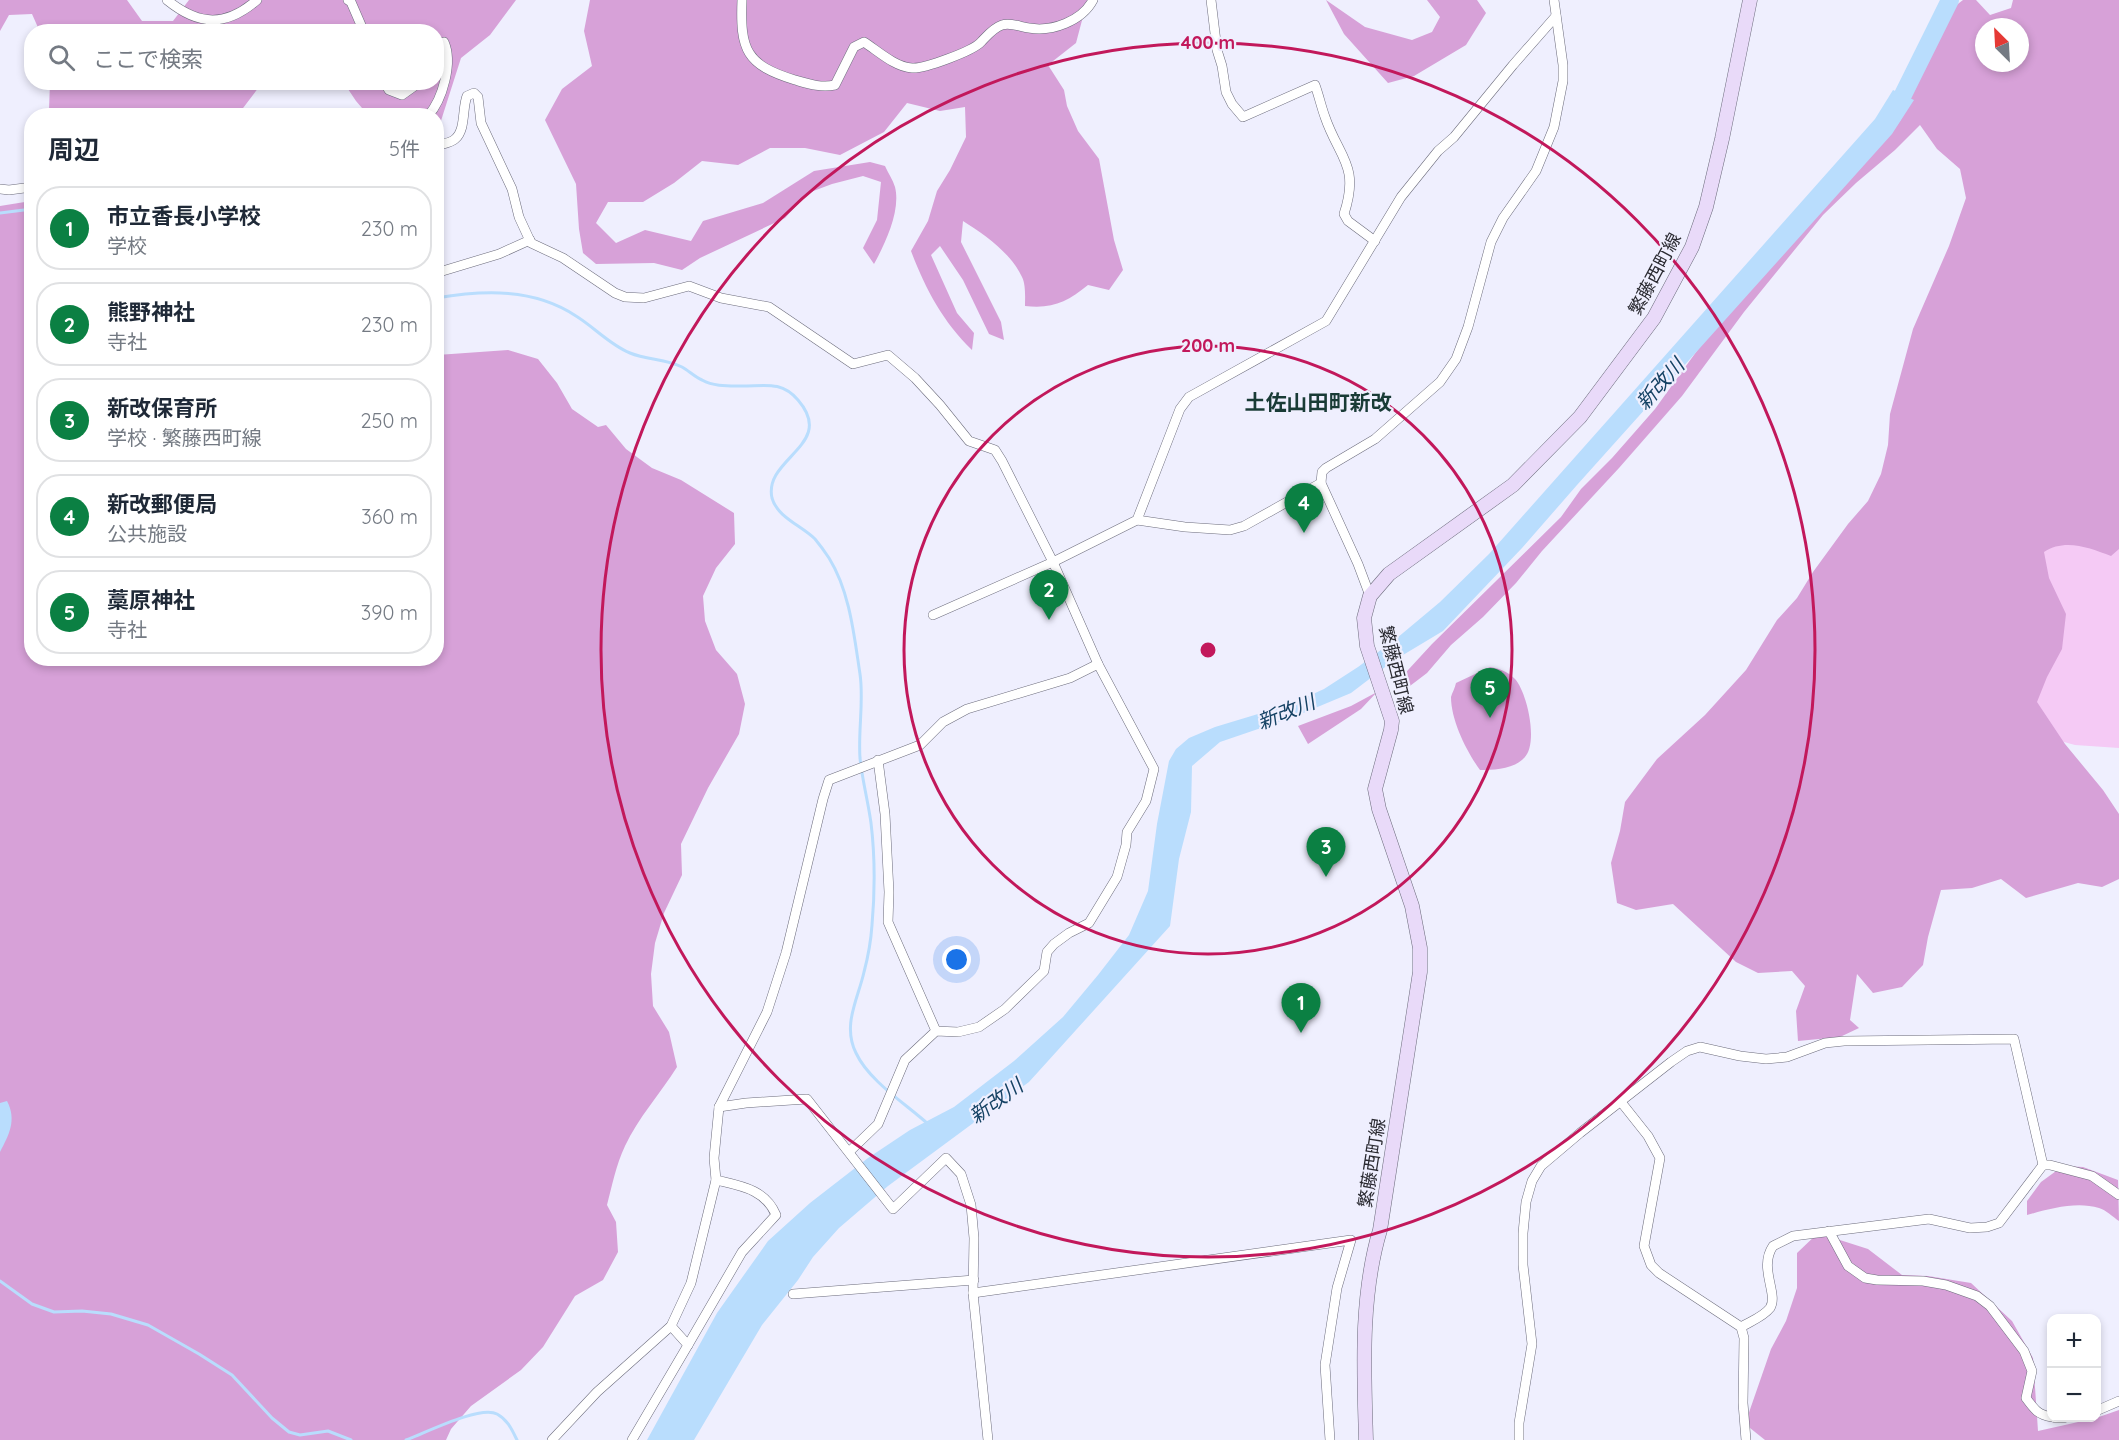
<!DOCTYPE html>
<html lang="ja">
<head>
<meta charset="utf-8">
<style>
	body { margin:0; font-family:Quicksand,"Noto Sans JP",sans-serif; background:#f6f6f7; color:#1f2937 }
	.controls { position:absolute; right:18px; bottom:18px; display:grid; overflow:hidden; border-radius:12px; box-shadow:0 3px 9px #0003 }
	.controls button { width:54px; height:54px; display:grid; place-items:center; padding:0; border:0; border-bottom:2px solid #e0e1e3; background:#fff; color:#1f2937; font:30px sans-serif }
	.compass { position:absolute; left:1975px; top:18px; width:54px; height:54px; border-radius:50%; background:#fff; box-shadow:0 3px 9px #0003; rotate:336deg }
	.you { position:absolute; left:957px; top:960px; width:21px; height:21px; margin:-15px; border:4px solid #fff; border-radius:50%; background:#1a73e8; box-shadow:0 0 0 9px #1a73e833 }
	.badge { display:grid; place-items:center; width:39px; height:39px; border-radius:50%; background:#0b8043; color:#fff; font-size:20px; font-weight:700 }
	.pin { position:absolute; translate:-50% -50px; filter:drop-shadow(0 2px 3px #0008) }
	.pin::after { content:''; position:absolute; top:32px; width:21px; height:18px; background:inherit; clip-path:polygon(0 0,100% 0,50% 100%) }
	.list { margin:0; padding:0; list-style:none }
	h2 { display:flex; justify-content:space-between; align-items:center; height:78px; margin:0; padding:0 24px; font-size:26px }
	h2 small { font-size:20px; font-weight:400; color:#747a83 }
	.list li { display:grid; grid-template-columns:39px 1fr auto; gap:18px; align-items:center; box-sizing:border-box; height:84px; margin:0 12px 12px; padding:0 12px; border:2px solid #e0e1e3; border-radius:24px }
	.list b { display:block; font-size:22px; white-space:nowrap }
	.list p { margin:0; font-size:20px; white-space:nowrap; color:#747a83 }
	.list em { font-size:20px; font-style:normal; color:#747a83 }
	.icon { flex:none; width:33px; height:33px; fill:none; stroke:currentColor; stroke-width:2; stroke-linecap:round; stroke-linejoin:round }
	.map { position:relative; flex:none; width:2119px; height:1440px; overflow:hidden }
	.search { position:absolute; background:#fff; box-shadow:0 3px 9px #0003; left:24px; top:24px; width:420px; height:66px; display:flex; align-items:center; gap:15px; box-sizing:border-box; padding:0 21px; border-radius:24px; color:#747a83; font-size:22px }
	.panel { position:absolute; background:#fff; box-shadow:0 3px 9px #0003; left:24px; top:108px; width:420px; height:558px; border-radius:24px }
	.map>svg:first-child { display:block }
	.green { fill:#f5caf5 }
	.forest { fill:#d7a1d8; fill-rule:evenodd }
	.water { fill:#b9ddfd }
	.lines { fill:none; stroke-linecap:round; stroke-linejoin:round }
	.stream { stroke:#b9ddfd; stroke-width:3 }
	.river { stroke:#b9ddfd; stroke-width:18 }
	.street-casing { stroke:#6c6c7c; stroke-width:10 }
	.secondary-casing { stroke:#6c6c7c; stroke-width:15 }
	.street { stroke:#fff; stroke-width:9 }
	.secondary { stroke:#e9daf9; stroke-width:14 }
	.ring { fill:none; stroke:#c2185b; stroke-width:3 }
	.labels { text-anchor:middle; stroke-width:4.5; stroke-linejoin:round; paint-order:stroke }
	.street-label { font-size:18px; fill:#2a2a31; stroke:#efeffe }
	.water-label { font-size:20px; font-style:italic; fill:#154264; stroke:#efeffe }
	.quarter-label { font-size:21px; font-weight:bold; fill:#193b36; stroke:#efeffe }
	.centre { fill:#c2185b; stroke:#efeffe; stroke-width:3 }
	.ring-label { font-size:18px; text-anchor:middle; font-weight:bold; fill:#c2185b; stroke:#efeffe; stroke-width:4.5; stroke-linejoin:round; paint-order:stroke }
</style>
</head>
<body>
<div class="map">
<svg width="2119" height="1440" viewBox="0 0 2119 1440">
	<rect width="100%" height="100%" fill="#efeffe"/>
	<polygon class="green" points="2049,536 2119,546 2119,748 2075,745 2046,737 2033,710 2032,574"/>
	<g class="forest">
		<polygon points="0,0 127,0 142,21 173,21 189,0 516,0 490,35 461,58 439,127 437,129 436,116 368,115 356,101 344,83 436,82 436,32 40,32 32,14 9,15 0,31"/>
		<path d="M590,0h502l-7,9 -9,34 -28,22 16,25 3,16 11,25 21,28 15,81 9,30 -14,20 -21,-5c-21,17 -35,24 -63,21 0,-8 1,-21 -3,-29 -11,-24 -37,-42 -59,-56l-2,21 40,80 3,18 -15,-6 -26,-54 -23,-34 -9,9 26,58 17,20 -2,17c-29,-28 -47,-62 -61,-99l17,-30 9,-30 13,-21 16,-33 -1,-30 -25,4 -33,-8 -23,29 -44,23 -35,-7h-35l-32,17 -36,-4 -28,22 -31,19h-35l-12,21 20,20 29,-13 46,11 12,-20 60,-18 51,-32 56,-9 15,4c3,7 8,14 10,21 6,24 -10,57 -21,77l-11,-16 14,-28 4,-38 -18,-6 -31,8 -24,9 -23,25 -85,40 -18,12 -28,-7 -58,1 -13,-11 -4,-24 -3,-45 -31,-64 17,-31 30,-23 -8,-35z"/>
		<polygon points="1326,0 1365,27 1412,40 1432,32 1440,17 1427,0 1477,0 1486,13 1466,45 1414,76 1388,83 1344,34"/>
		<path d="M1963,0h13l14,15 21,-7 2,-8h106v549l-8,7c-21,-8 -46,-18 -67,-4l5,26 17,36 -4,35 -15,28 -10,25 28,42 38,46 16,24v65l-17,8 -24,-4 -52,15 -25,-19 -29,9 -31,2 -13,47 -5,28 -21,22 -29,6 -16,-19 -7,46 9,8 -19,9 -42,4 -2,-30 9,-25 -13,-15 -34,2 -22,-11 -63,-58 -37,6 -19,-7 -6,-40 9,-32 5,-29 32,-43 48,-44 41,-45 31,-50 20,-22 16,-26 35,-48 20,-23 13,-27 7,-29 2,-31 23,-85 36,-83 17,-48 -6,-29 -23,-20 -17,-24 -25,25 -39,33 -33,32 -79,97 -62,84 -63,72 -77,83 -26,32 -33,34 -32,28 -24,28 -25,19 -5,-10 35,-38 129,-127 20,-28 31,-31 43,-49 49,-68 223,-276 23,-55zM1984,27h36v36h-36z"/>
		<polygon points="50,83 50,82 262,83 237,116 54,115 49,110"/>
		<path d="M31,201l1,457h404l1,-303 71,-5 30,9 19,24 15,26 26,18 8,-2 20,24 26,19 29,12 53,33 1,31 -19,24 -13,28 2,25 11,29 21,24 8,30 -6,30 -31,54 -27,56 1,31 -18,38 -9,30 -4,31 2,32 16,26 8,35c-17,27 -39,51 -52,79 -9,19 -13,40 -18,59l9,17 2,30 -15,28 -28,16 -32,51 -22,23 -50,36 -20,23 -5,11h-446v-1234z"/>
		<path d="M1490,667c10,2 17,4 25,12 12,13 24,65 9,79 -10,11 -30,12 -44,12 -13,-18 -29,-49 -29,-73 1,-4 4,-9 5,-14z"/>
		<polygon points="1377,692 1361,709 1308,744 1298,726 1351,706"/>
		<path d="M2063,1166l20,1 35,13 1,41c-6,-4 -13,-11 -20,-13 -23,-7 -50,1 -72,7v-14l14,-19z"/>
		<polygon points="1818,1233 1868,1249 1902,1275 1928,1276 1971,1283 2012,1321 2033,1358 2038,1431 2096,1418 2119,1410 2119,1440 1765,1440 1745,1424 1771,1349 1786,1321 1797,1288 1797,1253"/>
	</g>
	<g class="water">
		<polygon points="1893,90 1914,100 1892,134 1577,485 1522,548 1443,631 1393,661 1351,693 1296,716 1220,742 1192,766 1191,812 1179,859 1170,926 1029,1082 888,1186 839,1228 813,1257 798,1280 762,1325 694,1440 647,1440 717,1313 768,1241 810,1203 868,1158 910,1130 954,1107 1014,1061 1063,1017 1098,975 1129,935 1148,891 1157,824 1169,761 1176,749 1189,738 1215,727 1291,704 1324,689 1358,667 1397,638 1440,602 1489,554 1875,119"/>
		<path d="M7,1101c10,19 2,34 -7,51v-49z"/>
	</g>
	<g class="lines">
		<g class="stream">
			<polyline points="0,213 32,209"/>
			<path d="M436,298c48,-8 98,-10 140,18 18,11 34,29 54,37 17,7 36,6 52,14 7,4 13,10 20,13 11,6 23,6 35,6 25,1 43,-7 61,14 39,45 -35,58 -26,98 5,19 30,28 43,41 5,6 10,13 14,19 21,34 25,77 31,116 4,27 -2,56 0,84 2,21 8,43 11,65 4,33 4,68 1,102 -1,15 -4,32 -8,47 -6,27 -22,53 -8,81 13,28 50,51 72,71"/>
			<polyline points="0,1281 32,1304 54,1312 82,1311 111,1314 148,1325 199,1354 232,1375 272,1418 289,1432 300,1435 328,1431 351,1440"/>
			<path d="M406,1440c19,-7 74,-35 91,-26 11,6 15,16 20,26"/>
		</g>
		<polyline class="river" points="1892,117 1950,0"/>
		<defs>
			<g id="street">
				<path d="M167,0c32,26 59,27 90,0"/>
				<polyline points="348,0 351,2 364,32"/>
				<path d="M742,0c-2,50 4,65 53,80 14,4 26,8 40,5l19,-38 10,-5c14,9 31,25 48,26 12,1 61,-17 69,-26 6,-6 12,-14 21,-17 8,-3 19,2 27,3 23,4 53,-7 64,-28"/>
				<path d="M1211,0l6,50 5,16 4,26 6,12 11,13 72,-32c4,11 6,21 10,32 14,41 35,48 19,97l4,7 27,20"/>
				<polyline points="384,82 389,90 402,95 416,85 417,82"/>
				<path d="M428,116c15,-17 25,-54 16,-74l-8,2"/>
				<path d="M436,146c6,-2 15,-3 19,-7 11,-9 7,-31 12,-43l7,-3 4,4 3,26 31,66 7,28 12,26 32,15 52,35 10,4 19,1 45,-12 32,12 48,9 84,57 35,-9 27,23 25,27 29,36 26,9 7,11 51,101 45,102 56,105 -8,32 -19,31 -1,13 -9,32 -28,46 -20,10 -15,11 -7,8 -3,19 -39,38 -26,18 -21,5 -22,-1 -31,29 -27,64 -28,27"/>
				<polyline points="0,189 9,190 32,187"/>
				<polyline points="436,273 499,254 530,240"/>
				<polyline points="1137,520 1185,527 1230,530 1244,526 1321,483"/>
				<polyline points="1370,596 1358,564 1321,483 1322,472 1326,468 1375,439 1440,382 1456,359 1468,327 1491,242 1503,218 1536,171 1554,127 1563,81 1563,65 1554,0"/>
				<polyline points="933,615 1053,562 1137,520 1180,409 1189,397 1326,321 1401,197 1438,151 1454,137 1513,65 1556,16"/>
				<polyline points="878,760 885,814 889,892 888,922 936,1031"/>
				<polyline points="1621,1102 1648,1136 1660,1158 1644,1246 1651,1265 1659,1273 1741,1327"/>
				<polyline points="719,1107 746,1103 807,1099 893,1209 946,1158 961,1174 971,1205 974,1238 973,1293 988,1440"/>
				<polyline points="2043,1165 2050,1165 2092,1176 2119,1195"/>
				<path d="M1829,1231l19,35 17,12 12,2 46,1 23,4 31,11 13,10 34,45 8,20 -6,27c8,11 12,17 26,19"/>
				<polyline points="973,1293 1351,1240 1337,1288 1325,1365 1330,1440"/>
				<polyline points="793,1294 974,1280"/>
				<path d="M1741,1327c10,-6 22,-10 29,-19 9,-14 -12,-40 3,-62l20,-10 136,-17 41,9 17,-1 12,-4 44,-58"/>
				<polyline points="1741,1327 1744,1338 1743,1403 1746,1440"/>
				<path d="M688,1345l54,-93 34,-37c-11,-26 -35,-29 -60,-35"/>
				<polyline points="2096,1411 2119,1401"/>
				<polyline points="2055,1418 2064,1418"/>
				<polyline points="552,1440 597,1392 671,1326 691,1283 716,1180 714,1158 719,1107 767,1012 786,953 823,799 829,780 920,745 943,722 967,709 1070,678 1098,664"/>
				<polyline points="632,1440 688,1345 671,1326"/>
				<polyline points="1519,1440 1519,1423 1532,1344 1523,1265 1523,1233 1526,1202 1532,1181 1541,1166 1580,1133 1671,1062 1687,1051 1700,1047 1740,1056 1766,1059 1787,1057 1825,1043 1844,1041 2014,1039 2043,1165"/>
			</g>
			<path id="secondary" d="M1366,1440c-2,-69 -6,-143 14,-210l40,-258v-24l-8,-42 -33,-97 -4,-20 16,-59 1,-9 -25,-75 -3,-28 6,-22 19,-22 124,-89 67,-68 74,-99 38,-71 14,-40 16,-68 28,-139"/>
		</defs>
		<use href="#street" class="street-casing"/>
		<use href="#secondary" class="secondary-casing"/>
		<use href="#street" class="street"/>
		<use href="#secondary" class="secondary"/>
	</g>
	<g class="ring">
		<circle cx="1208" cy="650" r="304"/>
		<circle cx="1208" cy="650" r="607"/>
	</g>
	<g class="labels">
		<g class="street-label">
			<text transform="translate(1655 274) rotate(-62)" y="6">繁藤西町線</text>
			<text transform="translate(1396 670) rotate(76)" y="6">繁藤西町線</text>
			<text transform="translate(1372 1163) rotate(-81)" y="6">繁藤西町線</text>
		</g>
		<g class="water-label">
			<text transform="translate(1660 384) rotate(-48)" y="7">新改川</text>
			<text transform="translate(1286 712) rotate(-22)" y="7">新改川</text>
			<text transform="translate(996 1101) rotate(-36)" y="7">新改川</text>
		</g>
		<g class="quarter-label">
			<text x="1318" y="410">土佐山田町新改</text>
		</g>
	</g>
	<circle cx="1208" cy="650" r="9" class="centre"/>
	<g class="ring-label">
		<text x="1208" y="49">400 m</text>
		<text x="1208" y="352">200 m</text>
	</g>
</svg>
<div class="controls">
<button>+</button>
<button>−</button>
</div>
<svg class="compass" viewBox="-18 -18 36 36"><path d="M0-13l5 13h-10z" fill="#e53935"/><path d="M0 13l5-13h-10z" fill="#747a83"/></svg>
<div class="you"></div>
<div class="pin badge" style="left:1301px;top:1033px">1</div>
<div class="pin badge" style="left:1049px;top:620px">2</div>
<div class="pin badge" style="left:1326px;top:877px">3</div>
<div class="pin badge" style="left:1304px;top:533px">4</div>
<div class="pin badge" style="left:1490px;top:718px">5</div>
<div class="search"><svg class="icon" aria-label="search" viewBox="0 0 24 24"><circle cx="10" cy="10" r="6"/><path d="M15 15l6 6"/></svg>ここで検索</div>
<section class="panel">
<h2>周辺<small>5件</small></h2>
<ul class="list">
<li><span class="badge">1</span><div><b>市立香長小学校</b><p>学校</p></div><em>230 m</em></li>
<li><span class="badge">2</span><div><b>熊野神社</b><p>寺社</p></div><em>230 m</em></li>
<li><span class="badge">3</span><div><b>新改保育所</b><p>学校 · 繁藤西町線</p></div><em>250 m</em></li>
<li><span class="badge">4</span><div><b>新改郵便局</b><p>公共施設</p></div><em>360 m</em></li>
<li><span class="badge">5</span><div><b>藁原神社</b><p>寺社</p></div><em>390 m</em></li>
</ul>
</section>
</div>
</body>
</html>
